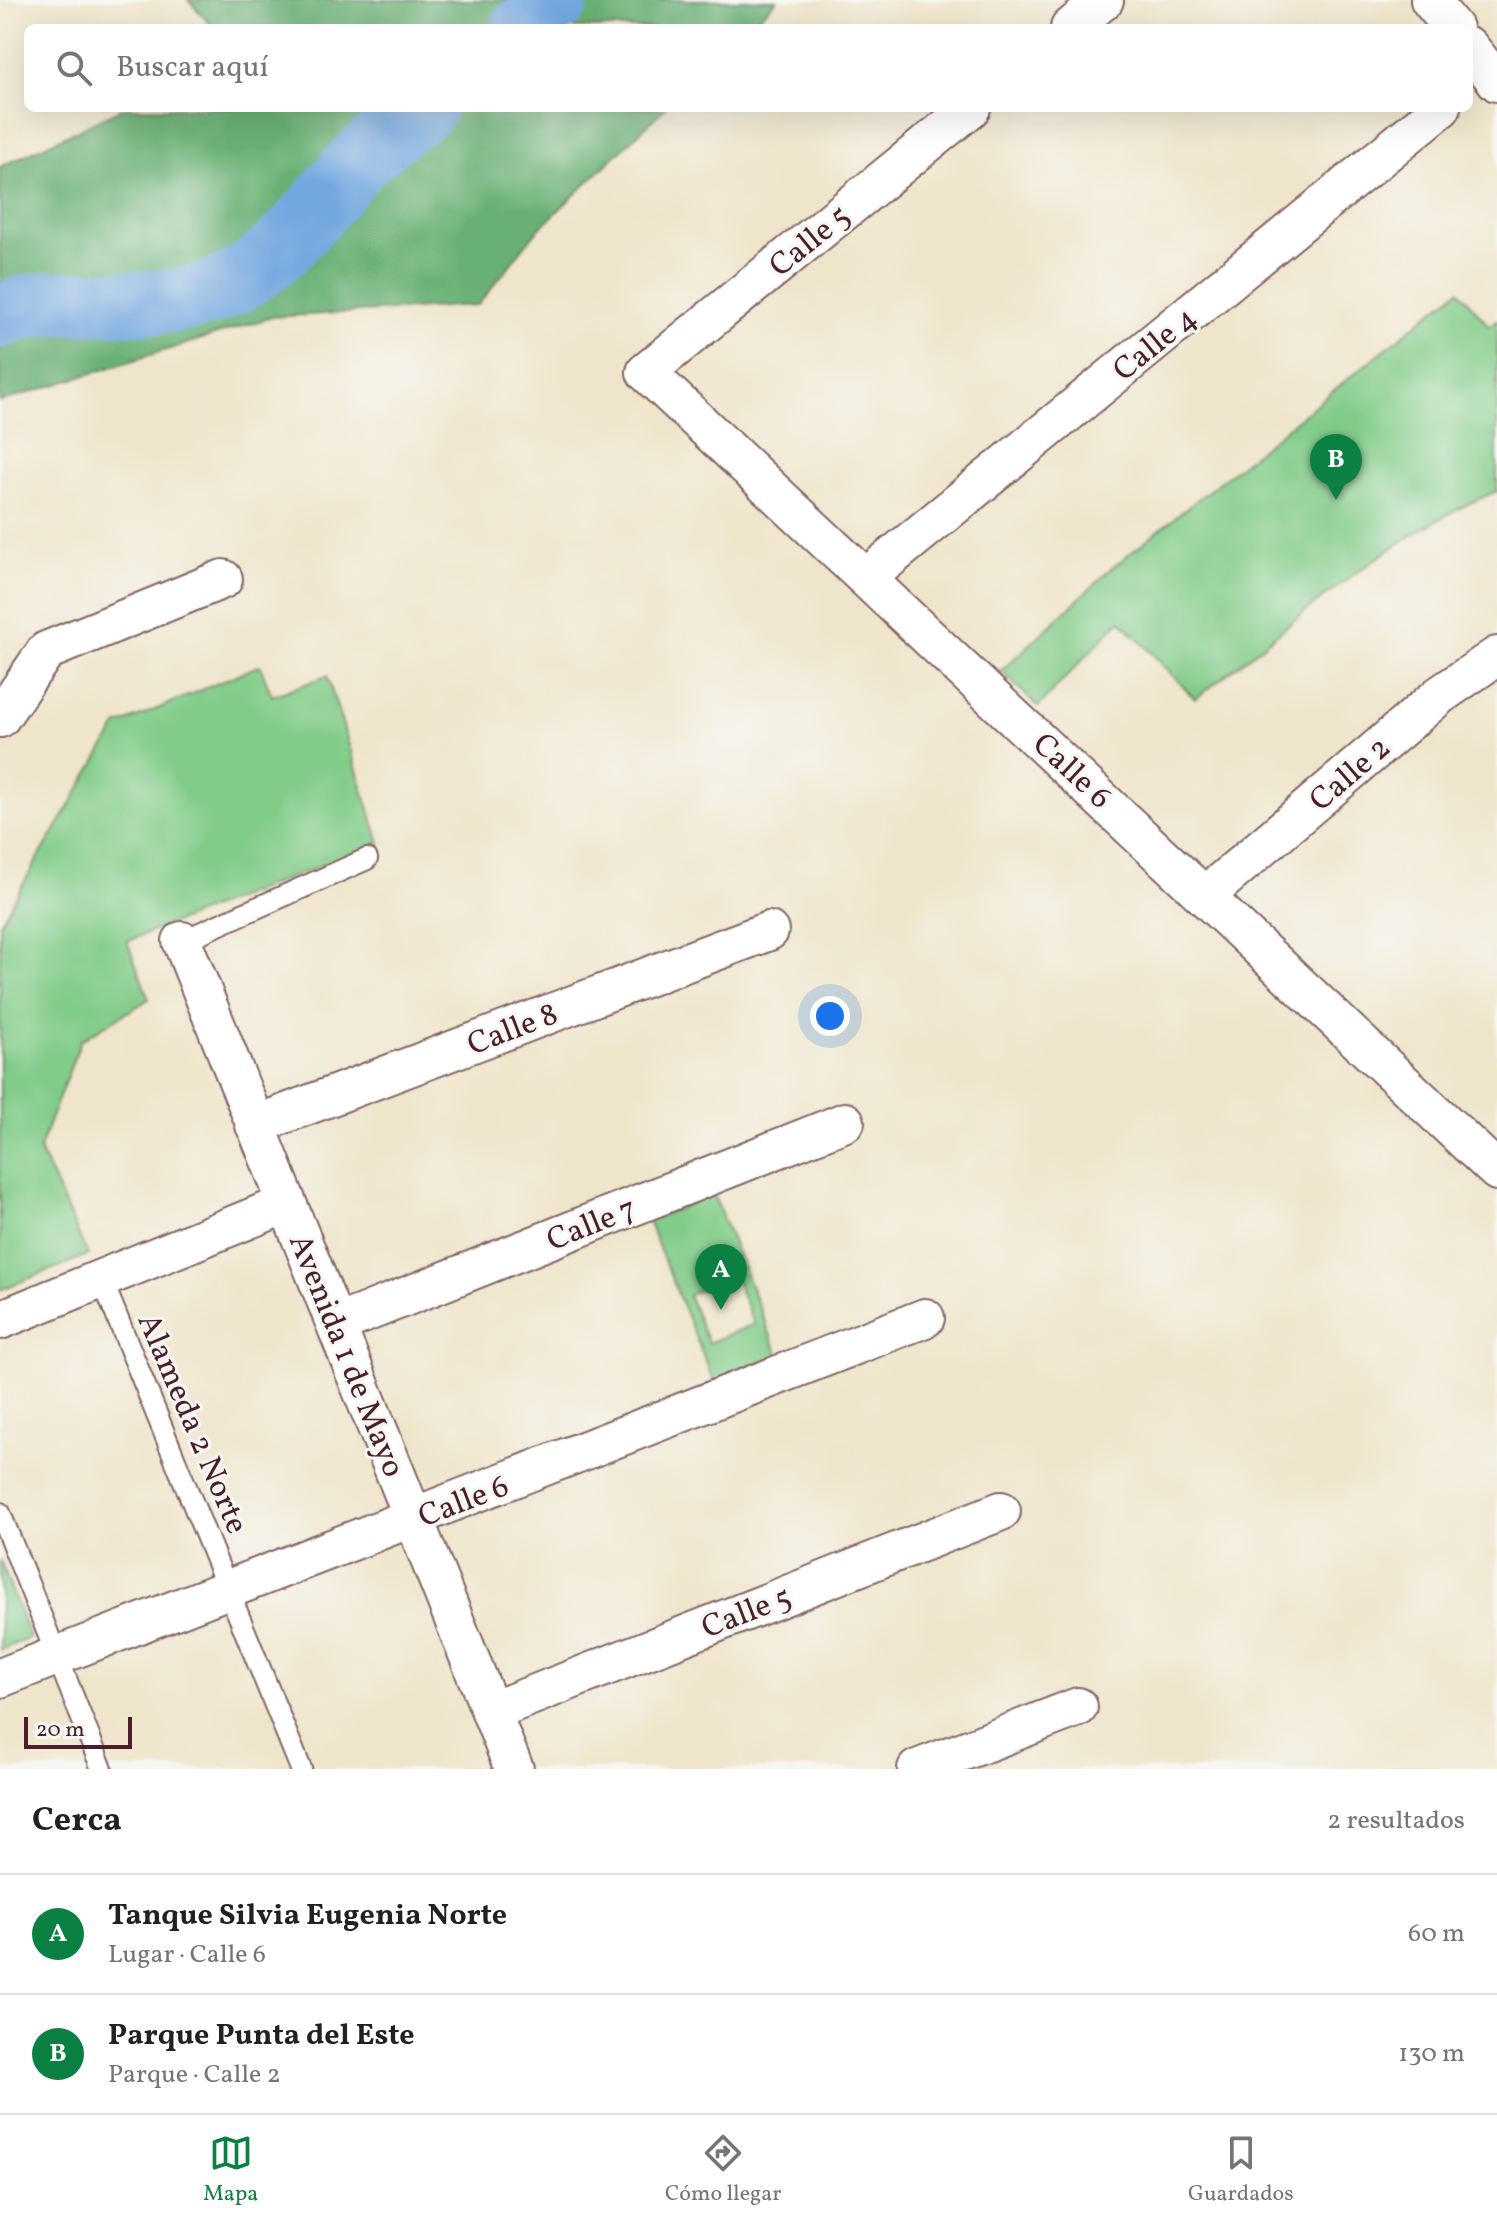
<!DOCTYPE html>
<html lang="es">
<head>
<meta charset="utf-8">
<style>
	body { margin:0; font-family:Vollkorn,serif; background:#f6f6f6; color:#202124 }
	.scale { position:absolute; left:24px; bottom:20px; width:108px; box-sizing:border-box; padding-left:8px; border:4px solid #4a1f2b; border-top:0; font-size:22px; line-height:28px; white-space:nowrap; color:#4a1f2b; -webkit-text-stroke:6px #f6f6f2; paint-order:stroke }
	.you { position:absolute; left:830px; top:1016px; width:28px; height:28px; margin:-20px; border:6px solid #fff; border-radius:50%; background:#1a73e8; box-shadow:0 0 0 12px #1a73e833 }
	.badge { display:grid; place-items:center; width:52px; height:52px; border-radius:50%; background:#0b8043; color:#fff; font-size:26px; font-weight:700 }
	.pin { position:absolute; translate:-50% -66px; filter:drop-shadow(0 2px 4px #0008) }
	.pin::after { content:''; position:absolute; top:42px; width:28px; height:24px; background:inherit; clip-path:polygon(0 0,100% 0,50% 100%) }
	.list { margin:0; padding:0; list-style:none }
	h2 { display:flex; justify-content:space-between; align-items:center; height:104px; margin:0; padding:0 32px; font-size:34px }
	h2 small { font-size:26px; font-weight:400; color:#757577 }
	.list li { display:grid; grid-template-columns:52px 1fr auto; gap:24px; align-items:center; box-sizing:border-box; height:120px; padding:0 32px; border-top:2px solid #e0e0e0 }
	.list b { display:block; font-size:30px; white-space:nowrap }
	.list p { margin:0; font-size:26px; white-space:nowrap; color:#757577 }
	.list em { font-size:26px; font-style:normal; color:#757577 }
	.icon { flex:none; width:44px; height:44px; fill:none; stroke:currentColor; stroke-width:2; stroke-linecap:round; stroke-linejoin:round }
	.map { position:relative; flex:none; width:1497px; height:1769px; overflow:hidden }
	.search { position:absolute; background:#fff; box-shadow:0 8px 32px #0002; left:24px; right:24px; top:24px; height:88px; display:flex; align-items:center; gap:20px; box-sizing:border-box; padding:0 28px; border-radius:12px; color:#757577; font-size:30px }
	.sheet { height:344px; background:#fff }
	nav { display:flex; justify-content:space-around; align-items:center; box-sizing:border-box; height:112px; border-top:2px solid #e0e0e0; background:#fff; font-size:22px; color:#757577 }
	nav a { display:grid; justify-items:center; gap:4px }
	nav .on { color:#0b8043 }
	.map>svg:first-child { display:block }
	.green { fill:#82cc89; stroke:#66765a; stroke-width:2; fill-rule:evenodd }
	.forest { fill:#69b075; stroke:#5a6850; stroke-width:2 }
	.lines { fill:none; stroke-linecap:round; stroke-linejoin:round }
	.river { stroke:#73a7df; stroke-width:64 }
	.lane-casing { stroke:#846463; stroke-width:24 }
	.street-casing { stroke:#846463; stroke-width:42 }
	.lane { stroke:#fff; stroke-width:20 }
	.street { stroke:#fff; stroke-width:38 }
	.labels { text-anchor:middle; stroke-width:6; stroke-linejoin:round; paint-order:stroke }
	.street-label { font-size:32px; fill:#4a1f2b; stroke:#f6f6f2 }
</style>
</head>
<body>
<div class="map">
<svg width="1497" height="1769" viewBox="0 0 1497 1769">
	<rect width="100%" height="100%" fill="#f6f6f2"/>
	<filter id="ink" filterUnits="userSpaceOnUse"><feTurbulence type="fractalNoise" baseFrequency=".0125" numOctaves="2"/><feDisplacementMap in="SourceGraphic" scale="16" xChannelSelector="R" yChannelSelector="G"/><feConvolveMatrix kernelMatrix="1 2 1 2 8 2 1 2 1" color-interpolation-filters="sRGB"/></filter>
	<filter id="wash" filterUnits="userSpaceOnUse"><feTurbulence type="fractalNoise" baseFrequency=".006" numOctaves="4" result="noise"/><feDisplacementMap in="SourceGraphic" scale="32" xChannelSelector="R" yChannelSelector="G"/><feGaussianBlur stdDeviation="1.8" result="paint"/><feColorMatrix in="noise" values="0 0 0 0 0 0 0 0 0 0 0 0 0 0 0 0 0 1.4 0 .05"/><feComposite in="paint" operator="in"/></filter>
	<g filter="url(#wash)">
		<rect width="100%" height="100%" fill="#efe5ca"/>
		<g class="green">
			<path d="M1459,290l30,36 8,-6v171c-113,47 -206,134 -302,208l-75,-79 -82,87 -37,-36 111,-103z"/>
			<polygon points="260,665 272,696 327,676 380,843 127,941 149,999 81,1040 39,1149 88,1255 0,1290 0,923 117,726"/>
			<path d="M713,1194l66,162 -65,26 -66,-161zM734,1276l20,48 -46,19 -20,-48z"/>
			<polygon points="0,1560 30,1638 0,1650"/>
		</g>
		<g class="forest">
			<polygon points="188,0 777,0 748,28 214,28"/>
			<polygon points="123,108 665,108 536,232 478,305 272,317 0,402 0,167"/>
		</g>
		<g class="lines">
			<g class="river">
				<polyline points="523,28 557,0"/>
				<path d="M0,317c47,-30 157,1 221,-28 62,-27 92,-79 137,-127 19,-20 44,-37 66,-54"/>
			</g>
		</g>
	</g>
	<g filter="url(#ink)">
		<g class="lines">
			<defs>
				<g id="lane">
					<polyline points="182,941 367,859"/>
					<polyline points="102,1280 301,1769"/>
					<polyline points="0,1513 102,1769"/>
				</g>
				<g id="street">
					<polyline points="1430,0 1453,28"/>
					<polyline points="1070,28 1104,0"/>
					<polyline points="1469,47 1497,82"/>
					<polyline points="971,108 646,372 1497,1171"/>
					<polyline points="867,577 1441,108"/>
					<polyline points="0,718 46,651 223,579"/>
					<polyline points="1206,895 1440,695 1497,656"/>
					<polyline points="182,941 514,1769"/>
					<polyline points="255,1125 769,931"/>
					<polyline points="0,1320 286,1204"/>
					<polyline points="337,1324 845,1122"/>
					<polyline points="0,1678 925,1318"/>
					<polyline points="492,1711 1001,1511"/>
					<polyline points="917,1769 1078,1707"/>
				</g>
			</defs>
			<use href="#lane" class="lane-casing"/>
			<use href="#street" class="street-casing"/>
			<use href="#lane" class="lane"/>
			<use href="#street" class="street"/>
		</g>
	</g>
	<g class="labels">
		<g class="street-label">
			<text transform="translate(809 240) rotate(-39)" y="11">Calle 5</text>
			<text transform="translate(1154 343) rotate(-39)" y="11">Calle 4</text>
			<text transform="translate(1073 770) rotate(43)" y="11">Calle 6</text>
			<text transform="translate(1349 773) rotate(-41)" y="11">Calle 2</text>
			<text transform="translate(512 1028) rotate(-21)" y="11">Calle 8</text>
			<text transform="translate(591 1223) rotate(-22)" y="11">Calle 7</text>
			<text transform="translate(348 1355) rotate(68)" y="11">Avenida 1 de Mayo</text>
			<text transform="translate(194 1423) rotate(67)" y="11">Alameda 2 Norte</text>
			<text transform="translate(463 1500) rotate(-21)" y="11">Calle 6</text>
			<text transform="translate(746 1611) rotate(-21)" y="11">Calle 5</text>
		</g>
	</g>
</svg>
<div class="scale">20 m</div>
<div class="you"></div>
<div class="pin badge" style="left:721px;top:1310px">A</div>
<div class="pin badge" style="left:1336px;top:500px">B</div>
<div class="search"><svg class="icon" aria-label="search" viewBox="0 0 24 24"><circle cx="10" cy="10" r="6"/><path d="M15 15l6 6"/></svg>Buscar aquí</div>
</div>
<section class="sheet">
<h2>Cerca<small>2 resultados</small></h2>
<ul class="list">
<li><span class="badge">A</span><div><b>Tanque Silvia Eugenia Norte</b><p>Lugar · Calle 6</p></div><em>60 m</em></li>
<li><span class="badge">B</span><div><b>Parque Punta del Este</b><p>Parque · Calle 2</p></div><em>130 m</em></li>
</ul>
</section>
<nav>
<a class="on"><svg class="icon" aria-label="map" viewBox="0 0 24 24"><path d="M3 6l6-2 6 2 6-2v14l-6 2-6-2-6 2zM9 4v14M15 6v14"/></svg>Mapa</a>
<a><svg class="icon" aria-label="directions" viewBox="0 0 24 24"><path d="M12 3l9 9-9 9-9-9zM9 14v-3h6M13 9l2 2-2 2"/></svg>Cómo llegar</a>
<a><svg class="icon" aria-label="saved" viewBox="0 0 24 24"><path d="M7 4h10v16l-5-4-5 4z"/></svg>Guardados</a>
</nav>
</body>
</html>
